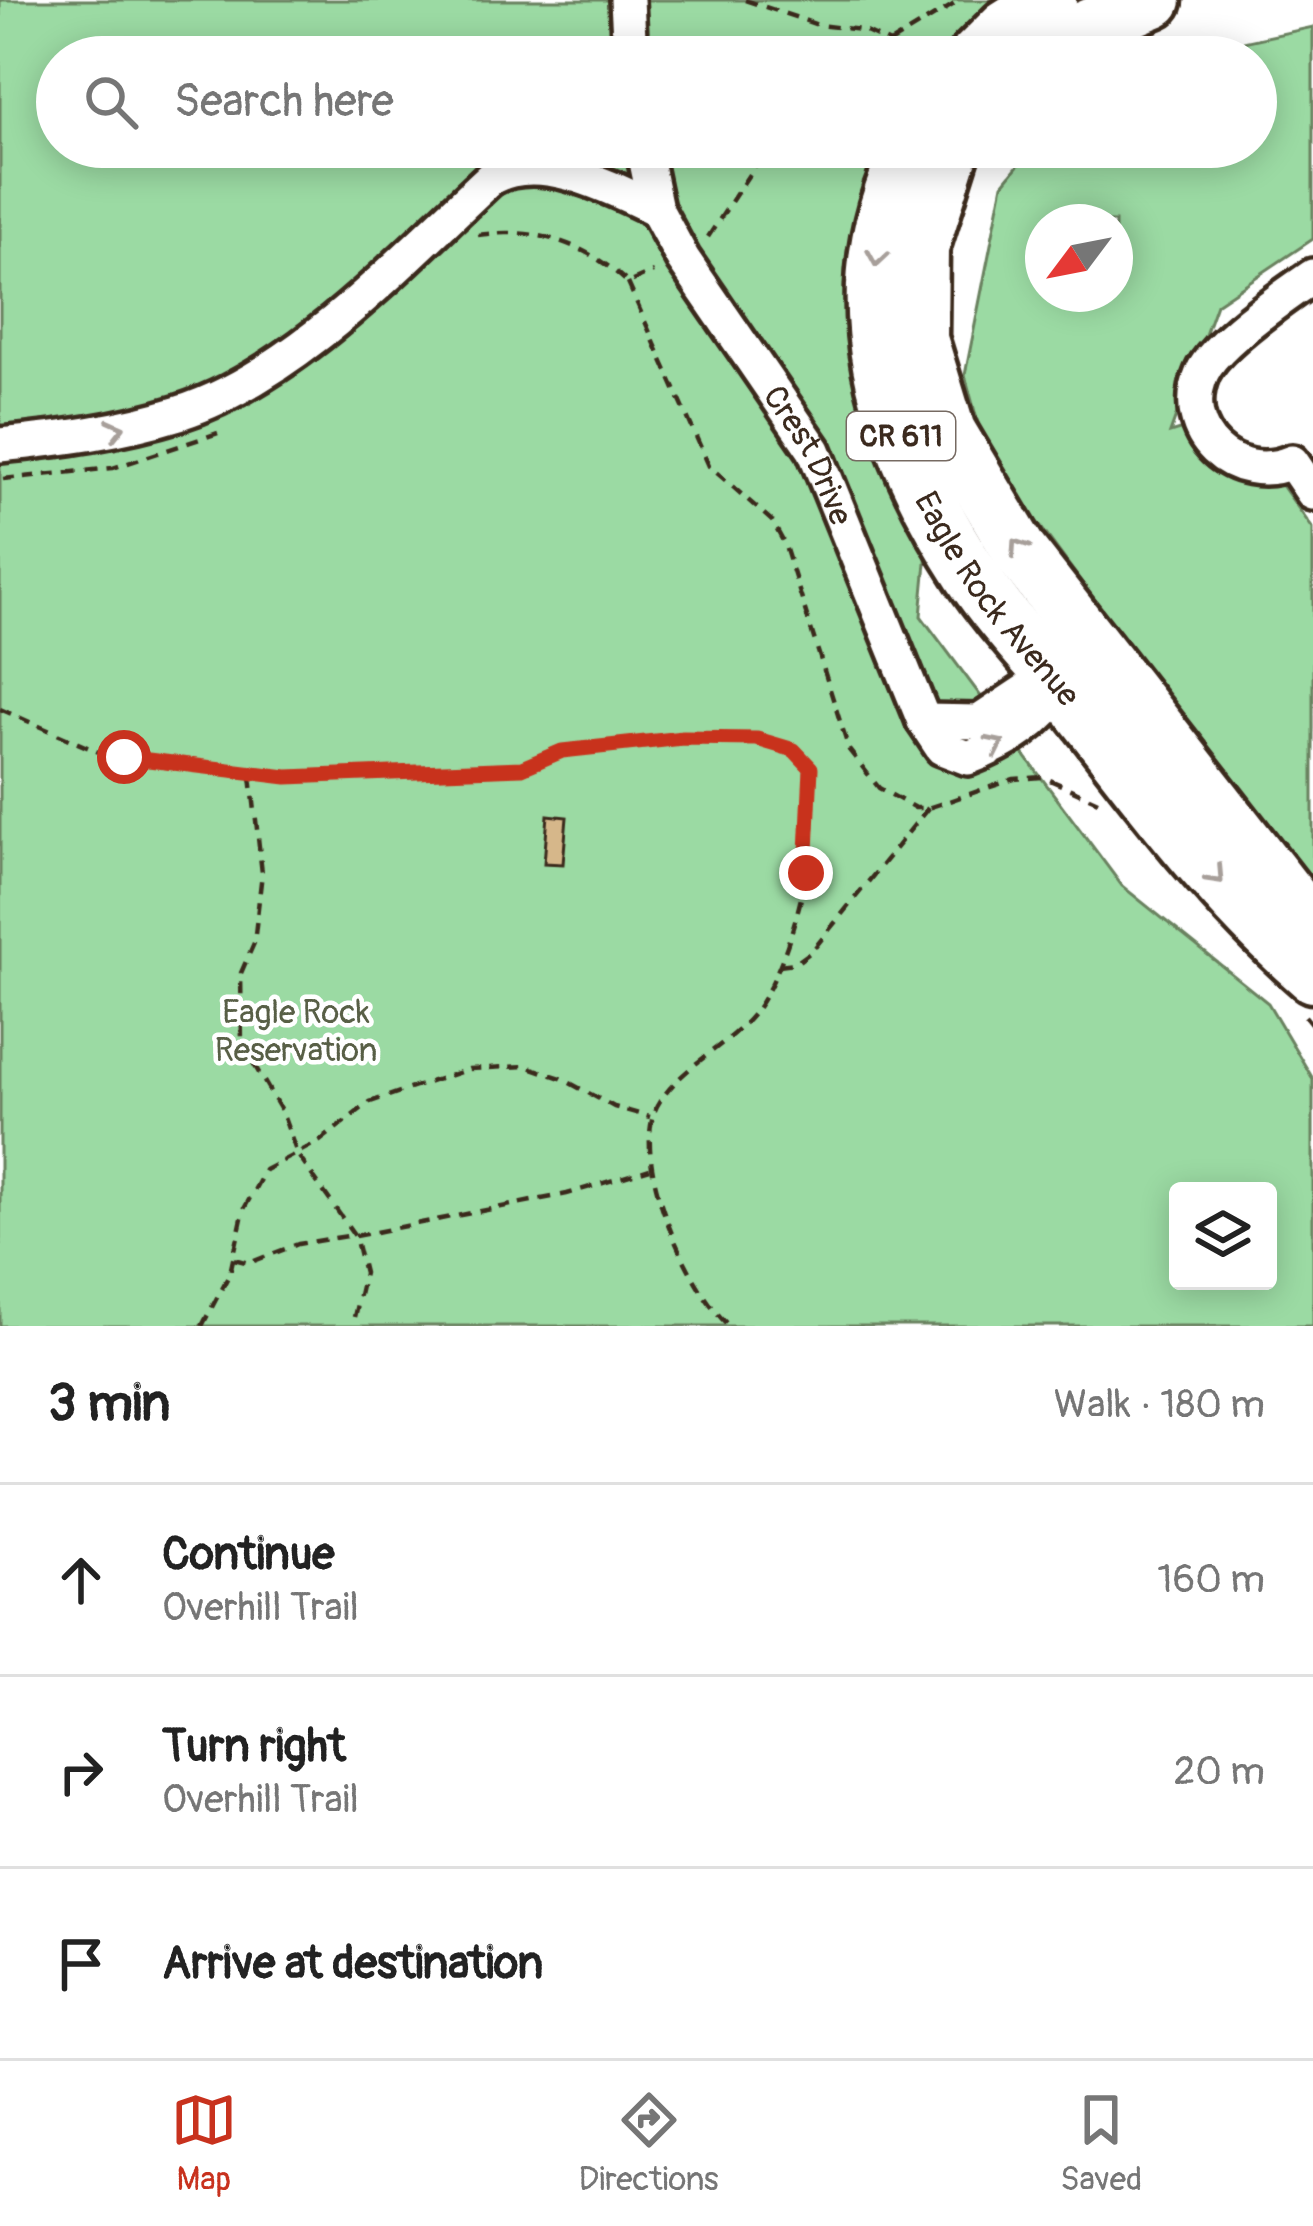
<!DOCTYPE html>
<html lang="en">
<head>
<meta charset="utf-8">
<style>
	body { margin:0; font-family:Pangolin,sans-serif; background:#f2f2f2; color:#222 }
	.controls { position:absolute; right:36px; bottom:36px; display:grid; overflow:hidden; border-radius:12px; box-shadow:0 6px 30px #0003 }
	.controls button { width:108px; height:108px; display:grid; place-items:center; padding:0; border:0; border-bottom:3px solid #e0e0e0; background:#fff; color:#222; font:60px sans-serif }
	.compass { position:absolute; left:1025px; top:204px; width:108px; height:108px; border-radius:50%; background:#fff; box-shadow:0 6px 30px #0003; rotate:238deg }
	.stop { position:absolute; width:36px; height:36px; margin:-27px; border:9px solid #c8321e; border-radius:50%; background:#fff }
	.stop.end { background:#c8321e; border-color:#fff; box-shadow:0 3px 12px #0008 }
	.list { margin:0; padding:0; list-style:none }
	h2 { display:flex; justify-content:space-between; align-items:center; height:156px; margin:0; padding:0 48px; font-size:51px }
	h2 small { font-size:39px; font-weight:400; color:#767676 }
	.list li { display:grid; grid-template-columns:78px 1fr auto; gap:36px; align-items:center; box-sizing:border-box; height:192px; padding:0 48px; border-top:3px solid #e0e0e0 }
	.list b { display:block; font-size:45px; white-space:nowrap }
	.list p { margin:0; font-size:39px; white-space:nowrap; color:#767676 }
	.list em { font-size:39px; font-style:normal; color:#767676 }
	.icon { flex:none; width:66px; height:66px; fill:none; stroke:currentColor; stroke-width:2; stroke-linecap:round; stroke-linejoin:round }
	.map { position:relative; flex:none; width:1313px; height:1326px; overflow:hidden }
	.search { position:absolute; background:#fff; box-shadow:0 6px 30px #0003; left:36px; right:36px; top:36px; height:132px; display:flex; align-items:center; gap:30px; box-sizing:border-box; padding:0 42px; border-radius:66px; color:#767676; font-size:45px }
	.sheet { height:732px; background:#fff }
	nav { display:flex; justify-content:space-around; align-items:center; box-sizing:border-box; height:168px; border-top:3px solid #e0e0e0; background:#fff; font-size:33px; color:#767676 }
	nav a { display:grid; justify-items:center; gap:6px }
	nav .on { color:#c8321e }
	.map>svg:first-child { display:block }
	.green { fill:#9bdaa3; stroke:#6b8260; stroke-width:3; fill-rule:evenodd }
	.building { fill:#d6b78a; stroke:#3b2a1e; stroke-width:3 }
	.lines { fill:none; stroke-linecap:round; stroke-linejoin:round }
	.street-casing { stroke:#3b2a1e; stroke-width:42 }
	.primary-casing { stroke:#3b2a1e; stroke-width:63 }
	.path { stroke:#3b2a1e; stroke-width:4.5; stroke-dasharray:12 9; stroke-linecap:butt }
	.street { stroke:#fff; stroke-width:33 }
	.primary { stroke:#fff; stroke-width:54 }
	.oneway { stroke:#a79f9a }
	.route { stroke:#c8321e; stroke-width:15 }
	.labels { text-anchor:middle; stroke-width:9; stroke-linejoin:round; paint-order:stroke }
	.shield { fill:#fff; stroke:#766a62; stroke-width:3 }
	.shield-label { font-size:30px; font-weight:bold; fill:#3b2a1e }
	.street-label { font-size:33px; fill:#3b2a1e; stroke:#fff }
	.park-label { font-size:33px; fill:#585f46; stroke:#fff }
</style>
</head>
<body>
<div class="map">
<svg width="1313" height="1326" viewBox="0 0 1313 1326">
	<rect width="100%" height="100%" fill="#fff"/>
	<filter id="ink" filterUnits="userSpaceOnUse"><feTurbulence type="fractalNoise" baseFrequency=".00833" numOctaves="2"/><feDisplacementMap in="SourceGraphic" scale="24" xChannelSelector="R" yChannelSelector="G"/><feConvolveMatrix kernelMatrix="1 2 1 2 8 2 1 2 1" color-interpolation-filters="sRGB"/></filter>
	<g filter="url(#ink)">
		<g class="green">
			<path d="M0,0h1053l-90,57h-906v90h849l22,394 -7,75 201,270 146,117 45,76v247h-1313zM1178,1191h90v90h-90z"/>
			<path d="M1313,27v212l-97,65 -46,129 16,-5 46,47 49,9 32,45v366l-327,-442 -21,-78 38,-191 30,-37h223v-90h-82zM1043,222h72v72h-72z"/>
		</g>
		<polygon class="building" points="548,815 567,817 563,864 544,863"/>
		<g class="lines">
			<defs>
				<g id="street">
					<polyline points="627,0 630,57"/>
					<path id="s1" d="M643,147l13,62 27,50 131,191 110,271 18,27 26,10c41,-16 70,-35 95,-71"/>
					<path d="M493,177c49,-26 119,11 163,32"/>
					<path d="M1313,276c-29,20 -98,67 -111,97 -26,60 33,113 90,89l21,31"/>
					<path d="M0,445c61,-6 121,-14 179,-32 130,-41 245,-179 346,-266"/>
					<polyline points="924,721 979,722 1030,688 1063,687"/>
				</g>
				<g id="primary">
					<polyline points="976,57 1006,27 1049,0"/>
					<polyline points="1035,57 1050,43 1154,0"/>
					<path id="s2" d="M911,147c-76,150 -26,294 60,427 32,50 78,94 114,141 70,91 141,185 228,260"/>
					<polyline points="953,147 921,248 920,339 948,431 1020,552 1313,928"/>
				</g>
			</defs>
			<use href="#street" class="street-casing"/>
			<use href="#primary" class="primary-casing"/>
			<g class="path">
				<polyline points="745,0 818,25 862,30 890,43 875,57"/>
				<polyline points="890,43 961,0"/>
				<path d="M478,235c58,-8 108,8 150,48l25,-11"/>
				<polyline points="708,237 767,147"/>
				<polyline points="628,283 709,466 772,521 784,543 849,750 879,788 915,808 928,808 1014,779 1043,777 1098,801"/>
				<polyline points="3,479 113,468 218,433"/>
				<path d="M0,709l103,45 148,22 271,-8c56,-30 222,-45 278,-14 35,50 -9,214 -47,260 -27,33 -68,50 -93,87 -35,51 28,187 69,225"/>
				<polyline points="251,776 262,873 254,943 241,973 242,1044 282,1112 297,1154 355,1236 364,1273 352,1326"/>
				<polyline points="779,965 796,963 812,951 928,808"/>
				<polyline points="1305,1016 1313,1026"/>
				<polyline points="355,1236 567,1194 650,1169"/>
				<polyline points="234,1259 249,1263 298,1244 353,1235"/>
				<polyline points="202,1326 230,1273 244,1209 265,1170 320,1141 370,1102 469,1069 526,1066 561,1078 614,1107 650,1117"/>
			</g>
			<use href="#street" class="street"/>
			<use href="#primary" class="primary"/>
		</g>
		<defs><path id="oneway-chevron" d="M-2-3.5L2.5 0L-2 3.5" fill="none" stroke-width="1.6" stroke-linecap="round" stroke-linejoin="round" transform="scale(3)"/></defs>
		<g class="oneway">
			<use href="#oneway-chevron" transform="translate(877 258) rotate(99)"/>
			<use href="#oneway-chevron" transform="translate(116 429) rotate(-14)"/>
			<use href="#oneway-chevron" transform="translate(1018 547) rotate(-124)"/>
			<use href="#oneway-chevron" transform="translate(996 745) rotate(-26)"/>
			<use href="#oneway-chevron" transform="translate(1216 876) rotate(47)"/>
		</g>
	</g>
	<g class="lines" filter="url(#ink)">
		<polyline class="route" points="124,757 287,777 522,768 562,751 683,738 757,739 794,750 811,768 806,873"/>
	</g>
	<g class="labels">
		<rect class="shield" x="847" y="412" width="108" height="48" rx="9"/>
		<g class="shield-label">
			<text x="901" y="446">CR 611</text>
		</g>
		<g class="street-label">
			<text dy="12" stroke="none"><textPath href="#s1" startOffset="354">Crest Drive</textPath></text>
			<text dy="12" stroke="none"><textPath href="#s2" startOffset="489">Eagle Rock Avenue</textPath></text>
		</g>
		<g class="park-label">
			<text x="296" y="1023">Eagle Rock<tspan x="296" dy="38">Reservation</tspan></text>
		</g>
	</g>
</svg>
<div class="controls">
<button><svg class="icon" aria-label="layers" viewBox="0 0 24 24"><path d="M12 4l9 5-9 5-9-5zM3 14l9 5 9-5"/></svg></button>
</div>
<svg class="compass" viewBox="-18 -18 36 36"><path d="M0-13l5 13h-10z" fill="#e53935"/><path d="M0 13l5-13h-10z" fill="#767676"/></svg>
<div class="stop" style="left:124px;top:757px"></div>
<div class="stop end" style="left:806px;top:873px"></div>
<div class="search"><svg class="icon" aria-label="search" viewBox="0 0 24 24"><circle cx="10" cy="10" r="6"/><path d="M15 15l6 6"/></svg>Search here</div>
</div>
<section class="sheet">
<h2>3 min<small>Walk · 180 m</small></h2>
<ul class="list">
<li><svg class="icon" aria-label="ahead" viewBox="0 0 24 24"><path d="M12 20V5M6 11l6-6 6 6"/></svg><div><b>Continue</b><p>Overhill Trail</p></div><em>160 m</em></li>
<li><svg class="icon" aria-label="right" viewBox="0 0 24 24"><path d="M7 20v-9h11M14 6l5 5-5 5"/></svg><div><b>Turn right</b><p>Overhill Trail</p></div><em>20 m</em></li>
<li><svg class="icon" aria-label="arrive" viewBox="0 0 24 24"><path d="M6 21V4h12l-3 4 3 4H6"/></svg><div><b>Arrive at destination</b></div></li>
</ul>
</section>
<nav>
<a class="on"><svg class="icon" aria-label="map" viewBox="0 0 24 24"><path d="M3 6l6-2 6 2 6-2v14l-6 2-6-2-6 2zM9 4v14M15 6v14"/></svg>Map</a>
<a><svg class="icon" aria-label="directions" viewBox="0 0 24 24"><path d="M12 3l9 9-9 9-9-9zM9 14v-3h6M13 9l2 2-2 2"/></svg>Directions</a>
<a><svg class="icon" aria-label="saved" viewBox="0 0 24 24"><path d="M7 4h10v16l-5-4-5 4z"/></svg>Saved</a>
</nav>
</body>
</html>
